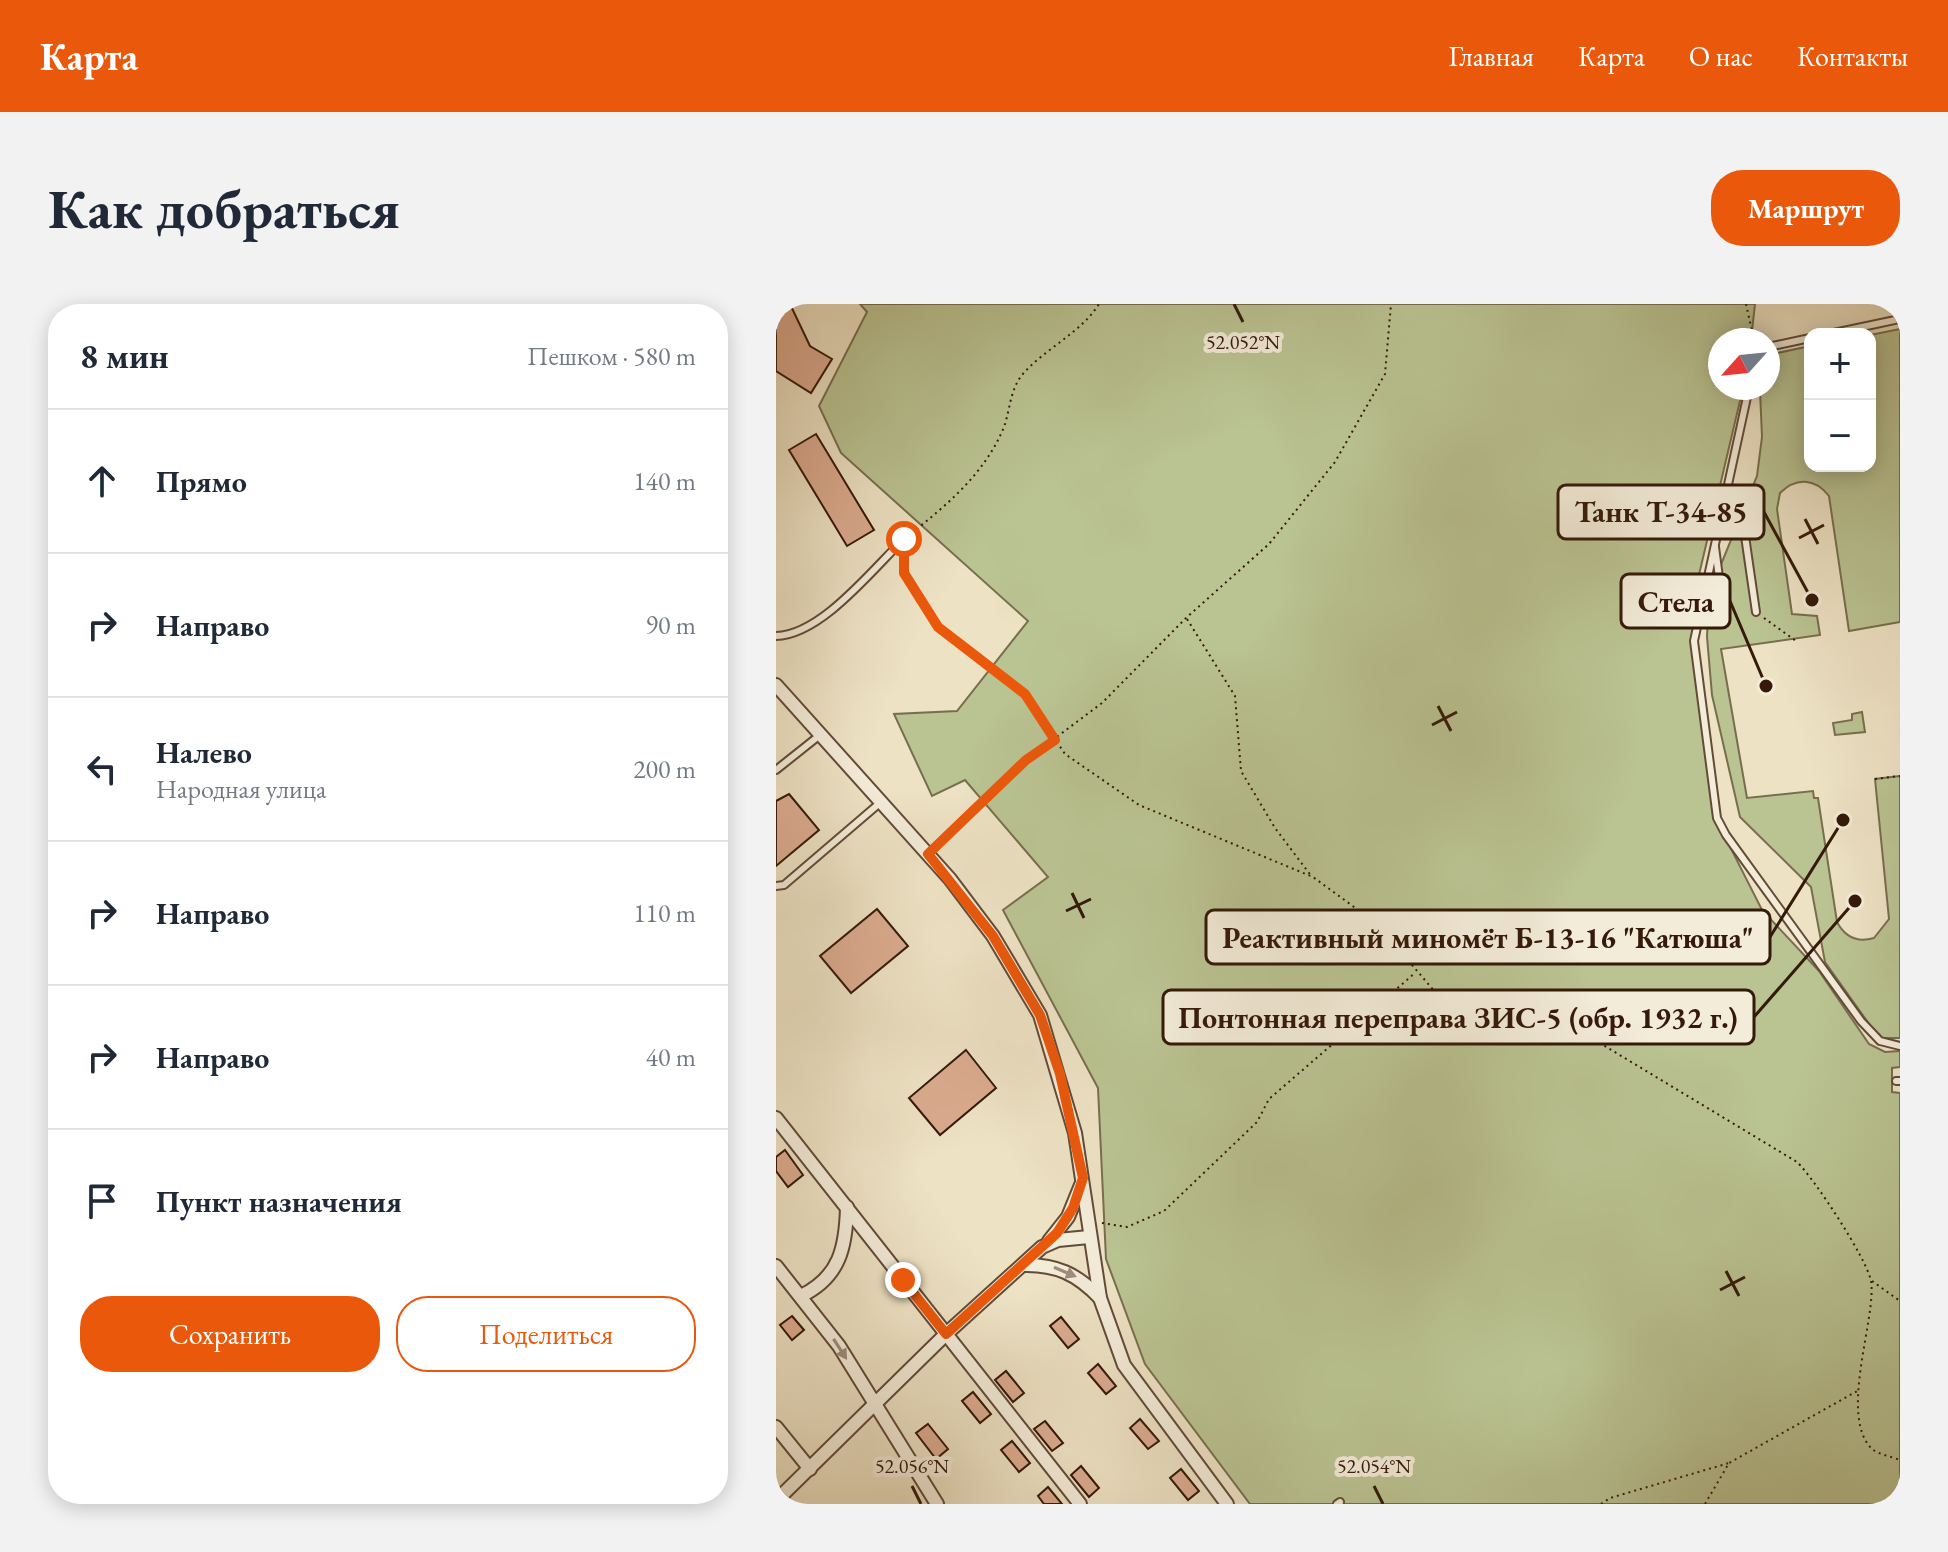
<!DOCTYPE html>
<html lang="ru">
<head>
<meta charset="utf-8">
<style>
	body { margin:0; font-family:"EB Garamond",serif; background:#f2f2f3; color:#1f2937 }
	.controls { position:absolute; right:24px; top:24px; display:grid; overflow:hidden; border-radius:16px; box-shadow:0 4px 20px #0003 }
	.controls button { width:72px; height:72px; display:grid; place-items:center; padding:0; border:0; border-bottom:2px solid #e0e1e3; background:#fff; color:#1f2937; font:40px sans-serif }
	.compass { position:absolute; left:932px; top:24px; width:72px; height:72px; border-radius:50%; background:#fff; box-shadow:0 4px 20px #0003; rotate:243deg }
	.stop { position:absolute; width:24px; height:24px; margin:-18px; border:6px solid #ea580c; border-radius:50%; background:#fff }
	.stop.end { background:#ea580c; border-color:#fff; box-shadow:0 2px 8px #0008 }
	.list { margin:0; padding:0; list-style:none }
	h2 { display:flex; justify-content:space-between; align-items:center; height:104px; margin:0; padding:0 32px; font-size:34px }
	h2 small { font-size:26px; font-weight:400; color:#747a83 }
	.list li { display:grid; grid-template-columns:52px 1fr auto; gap:24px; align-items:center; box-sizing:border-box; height:144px; padding:0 32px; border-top:2px solid #e0e1e3 }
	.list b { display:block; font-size:30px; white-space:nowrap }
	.list p { margin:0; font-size:26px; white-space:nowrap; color:#747a83 }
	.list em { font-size:26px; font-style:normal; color:#747a83 }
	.actions { display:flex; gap:16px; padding:24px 32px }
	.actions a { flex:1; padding:18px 0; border:2px solid #ea580c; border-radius:32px; text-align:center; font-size:28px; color:#ea580c }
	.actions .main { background:#ea580c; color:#fff }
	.icon { flex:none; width:44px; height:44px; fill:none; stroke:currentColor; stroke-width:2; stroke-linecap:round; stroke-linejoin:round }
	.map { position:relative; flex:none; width:1124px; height:1200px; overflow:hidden; border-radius:32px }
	header { display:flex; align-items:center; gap:48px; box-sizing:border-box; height:112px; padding:0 40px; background:#ea580c; color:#fff }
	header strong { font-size:38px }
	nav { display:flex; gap:44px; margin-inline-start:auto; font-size:28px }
	.intro { display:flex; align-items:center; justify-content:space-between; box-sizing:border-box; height:192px; padding:0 48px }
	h1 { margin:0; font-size:56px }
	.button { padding:20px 36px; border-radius:32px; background:#ea580c; color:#fff; font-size:28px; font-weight:700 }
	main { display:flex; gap:48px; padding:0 48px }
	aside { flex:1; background:#fff; border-radius:32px; box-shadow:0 4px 20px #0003 }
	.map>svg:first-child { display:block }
	.green { fill:#bac392; stroke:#786e4e; stroke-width:2 }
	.building { fill:#dbab8f; stroke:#351909; stroke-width:2 }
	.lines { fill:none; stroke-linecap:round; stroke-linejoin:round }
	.service-casing { stroke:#634b38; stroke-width:10 }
	.minor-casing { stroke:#634b38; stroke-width:16 }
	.path { stroke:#351909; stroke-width:2; stroke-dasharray:2 4; stroke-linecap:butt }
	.service { stroke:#f3ecd9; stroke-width:6 }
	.minor { stroke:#f3ecd9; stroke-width:12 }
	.oneway { fill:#9e8d7b }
	.route { stroke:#ea580c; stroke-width:10 }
	.ticks { fill:none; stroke:#351909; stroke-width:3 }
	.ticks-label { font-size:20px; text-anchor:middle; fill:#351909; stroke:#f3ecd9; stroke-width:8; stroke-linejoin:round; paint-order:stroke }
	.leader { fill:none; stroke:#351909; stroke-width:3 }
	.callout-dot { fill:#351909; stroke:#f3ecd9; stroke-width:3 }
	.callout { fill:#f3ecd9; stroke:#351909; stroke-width:3 }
	.callout-label { font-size:30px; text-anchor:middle; font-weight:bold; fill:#351909 }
</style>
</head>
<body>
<header>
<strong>Карта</strong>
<nav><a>Главная</a><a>Карта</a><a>О нас</a><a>Контакты</a></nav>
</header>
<div class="intro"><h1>Как добраться</h1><a class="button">Маршрут</a></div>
<main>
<aside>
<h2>8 мин<small>Пешком · 580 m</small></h2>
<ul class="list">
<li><svg class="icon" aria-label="ahead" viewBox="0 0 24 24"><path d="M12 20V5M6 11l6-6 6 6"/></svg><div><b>Прямо</b></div><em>140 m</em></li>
<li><svg class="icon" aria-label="right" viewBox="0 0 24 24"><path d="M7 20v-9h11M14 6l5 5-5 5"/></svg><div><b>Направо</b></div><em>90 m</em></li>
<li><svg class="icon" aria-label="left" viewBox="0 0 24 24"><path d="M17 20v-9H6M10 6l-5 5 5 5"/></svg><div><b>Налево</b><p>Народная улица</p></div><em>200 m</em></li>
<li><svg class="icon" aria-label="right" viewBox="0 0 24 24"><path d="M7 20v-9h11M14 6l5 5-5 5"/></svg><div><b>Направо</b></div><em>110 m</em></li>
<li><svg class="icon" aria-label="right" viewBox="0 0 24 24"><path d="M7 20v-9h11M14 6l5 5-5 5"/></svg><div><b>Направо</b></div><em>40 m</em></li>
<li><svg class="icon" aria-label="arrive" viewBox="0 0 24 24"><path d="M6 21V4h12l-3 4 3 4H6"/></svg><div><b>Пункт назначения</b></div></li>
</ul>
<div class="actions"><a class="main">Сохранить</a><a>Поделиться</a></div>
</aside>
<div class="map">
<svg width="1124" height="1200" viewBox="0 0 1124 1200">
	<rect width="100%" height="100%" fill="#ede2c4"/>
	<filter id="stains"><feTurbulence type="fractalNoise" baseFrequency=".0025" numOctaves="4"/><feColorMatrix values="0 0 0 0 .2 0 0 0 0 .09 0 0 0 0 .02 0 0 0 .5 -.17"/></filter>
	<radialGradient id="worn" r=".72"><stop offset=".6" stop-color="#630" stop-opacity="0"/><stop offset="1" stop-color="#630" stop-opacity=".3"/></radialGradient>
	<g class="green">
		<polygon points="84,0 979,0 975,36 944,36 944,84 967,84 918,292 916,338 943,521 986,606 1043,667 1093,740 1109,748 1124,747 1124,763 1116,764 1116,788 1124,789 1124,1200 474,1200 369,1060 330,955 322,784 227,606 272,573 189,476 156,492 118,410 181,407 252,317 65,149 43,102 91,8"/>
		<path d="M1124,25v293l-51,9 -20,-135c-14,-18 -33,-19 -49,-3l-3,16 15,105 25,2 3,19 -99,14 26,149 66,-7 1,7h4l19,124c8,15 20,21 37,16l15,-19 -14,-140 25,-3v262h-21l-54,-76 -14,-75 -71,-70 -28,-122 -5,-58 2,-43 48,-118 5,-39 -2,-46v-3h8v-33l42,-9v120h60v-131z"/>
		<polygon points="1086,408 1089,428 1059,431 1057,419 1076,416 1076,410"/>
	</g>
	<g class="building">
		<polygon points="0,0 14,0 34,42 56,55 35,89 0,67"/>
		<polygon points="40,130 98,226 71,242 13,146"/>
		<polygon points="13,490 43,526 0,562 0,497"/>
		<polygon points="101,605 132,642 75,689 44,652"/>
		<polygon points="190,746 220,784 164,831 133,794"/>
		<polygon points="9,846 27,871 12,883 0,867 0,853"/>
		<polygon points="16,1012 28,1026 16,1036 4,1021"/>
		<polygon points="285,1013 303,1035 292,1044 274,1022"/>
		<polygon points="322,1060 340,1082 330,1090 312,1069"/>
		<polygon points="230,1067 248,1089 237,1098 219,1076"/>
		<polygon points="197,1088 215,1110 204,1119 186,1097"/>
		<polygon points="364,1115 383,1137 372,1145 354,1124"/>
		<polygon points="269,1117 287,1139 276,1147 258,1125"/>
		<polygon points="152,1120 172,1145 160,1155 140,1129"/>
		<polygon points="236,1137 254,1159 243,1168 225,1146"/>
		<polygon points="305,1162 323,1184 313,1193 295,1171"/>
		<polygon points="405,1165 423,1187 412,1196 394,1174"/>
		<polygon points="272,1183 286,1200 268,1200 262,1192"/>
	</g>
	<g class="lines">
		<defs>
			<g id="service">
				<polyline points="1053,30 1124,15"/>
				<polyline points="992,43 1034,34"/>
				<polyline points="973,84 918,337 941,514 950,531 1085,717 1104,737 1124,742"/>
				<polyline points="944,215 969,232 980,308"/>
				<polyline points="939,243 946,296"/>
				<path d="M0,332c45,-1 96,-66 128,-97"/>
				<polyline points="0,466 44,431"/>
				<polyline points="0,582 8,581 105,498"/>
				<polyline points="1120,777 1124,777"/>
				<polyline points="561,1200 564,1198"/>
			</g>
			<g id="minor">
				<polyline points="0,381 174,575 217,632 264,711 299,829 324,994 348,1061 451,1200"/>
				<polyline points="0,814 304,1200"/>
				<polyline points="273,937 292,913 305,881"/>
				<path d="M247,961c33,-1 54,9 77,33"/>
				<polyline points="0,962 63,1042 161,1200"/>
				<path d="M25,992c39,-19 45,-49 46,-89"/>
				<polyline points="0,1123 34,1165"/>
				<polyline points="0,1197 170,1030 266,943 282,936 313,933"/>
			</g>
		</defs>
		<use href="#service" class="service-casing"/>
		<use href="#minor" class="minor-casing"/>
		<g class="path">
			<polyline points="970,0 978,36"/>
			<path d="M136,229c37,-30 73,-60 92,-106 6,-17 6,-37 18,-52 22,-26 59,-42 77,-71"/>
			<path d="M128,248v21l34,54 87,67 40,60 74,51 174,72 63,46 60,70 52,5 77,24 232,140c17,16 70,97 74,119 6,36 -33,135 1,168 6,5 20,8 28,11"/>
			<polyline points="988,314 1020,337"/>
			<polyline points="411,315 459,392 465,467 499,524 536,573"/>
			<polyline points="1099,475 1124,472"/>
			<polyline points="161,541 250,456 326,399 410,314 493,240 559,158 609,70 615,0"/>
			<polyline points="326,919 351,923 388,907 481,818 493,795 639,669"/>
			<polyline points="1096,977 1124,997"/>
			<polyline points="825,1200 834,1194 953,1159"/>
			<polyline points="929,1200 953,1159 1083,1086"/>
		</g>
		<use href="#service" class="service"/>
		<use href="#minor" class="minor"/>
	</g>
	<defs><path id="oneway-solid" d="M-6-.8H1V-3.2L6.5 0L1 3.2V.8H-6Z" transform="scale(2)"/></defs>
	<g class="oneway">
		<use href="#oneway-solid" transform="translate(289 968) rotate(23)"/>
		<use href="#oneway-solid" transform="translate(64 1045) rotate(57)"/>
	</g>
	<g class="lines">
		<polyline class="route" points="127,976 170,1030 281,929 297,904 307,874 284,770 264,711 217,632 152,550 250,456 279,436 249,390 162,323 128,269 128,235"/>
	</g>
	<path class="ticks" d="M458,0l9,18M1029,215l13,25M1023,234l25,-13M662,402l13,25M656,421l25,-13M296,589l12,25M290,607l25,-12M950,967l13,25M944,986l25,-13M136,1182l9,18M598,1182l9,18"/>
	<g class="ticks-label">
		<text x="467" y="45">52.052°N</text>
		<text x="136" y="1169">52.056°N</text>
		<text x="598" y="1169">52.054°N</text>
	</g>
	<path class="leader" d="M1036 296L988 208M990 382L954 297M1067 516L994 633M1079 597L978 713"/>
	<g class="callout-dot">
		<circle cx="1036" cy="296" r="8"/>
		<circle cx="990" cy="382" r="8"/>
		<circle cx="1067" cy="516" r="8"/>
		<circle cx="1079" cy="597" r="8"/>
	</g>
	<g class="callout">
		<rect x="782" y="181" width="206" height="54" rx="8"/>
		<rect x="845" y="270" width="109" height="54" rx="8"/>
		<rect x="430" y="606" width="564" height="54" rx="8"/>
		<rect x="387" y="686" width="591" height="54" rx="8"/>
	</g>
	<g class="callout-label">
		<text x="885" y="218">Танк Т-34-85</text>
		<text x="900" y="308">Стела</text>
		<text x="712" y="644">Реактивный миномёт Б-13-16 "Катюша"</text>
		<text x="682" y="724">Понтонная переправа ЗИС-5 (обр. 1932 г.)</text>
	</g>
	<rect width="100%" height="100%" filter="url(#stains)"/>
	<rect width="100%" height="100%" fill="url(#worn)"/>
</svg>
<div class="controls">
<button>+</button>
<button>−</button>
</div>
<svg class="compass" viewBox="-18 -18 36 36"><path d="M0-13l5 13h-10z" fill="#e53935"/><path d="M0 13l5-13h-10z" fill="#747a83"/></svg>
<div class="stop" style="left:128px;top:235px"></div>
<div class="stop end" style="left:127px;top:976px"></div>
</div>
</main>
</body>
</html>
